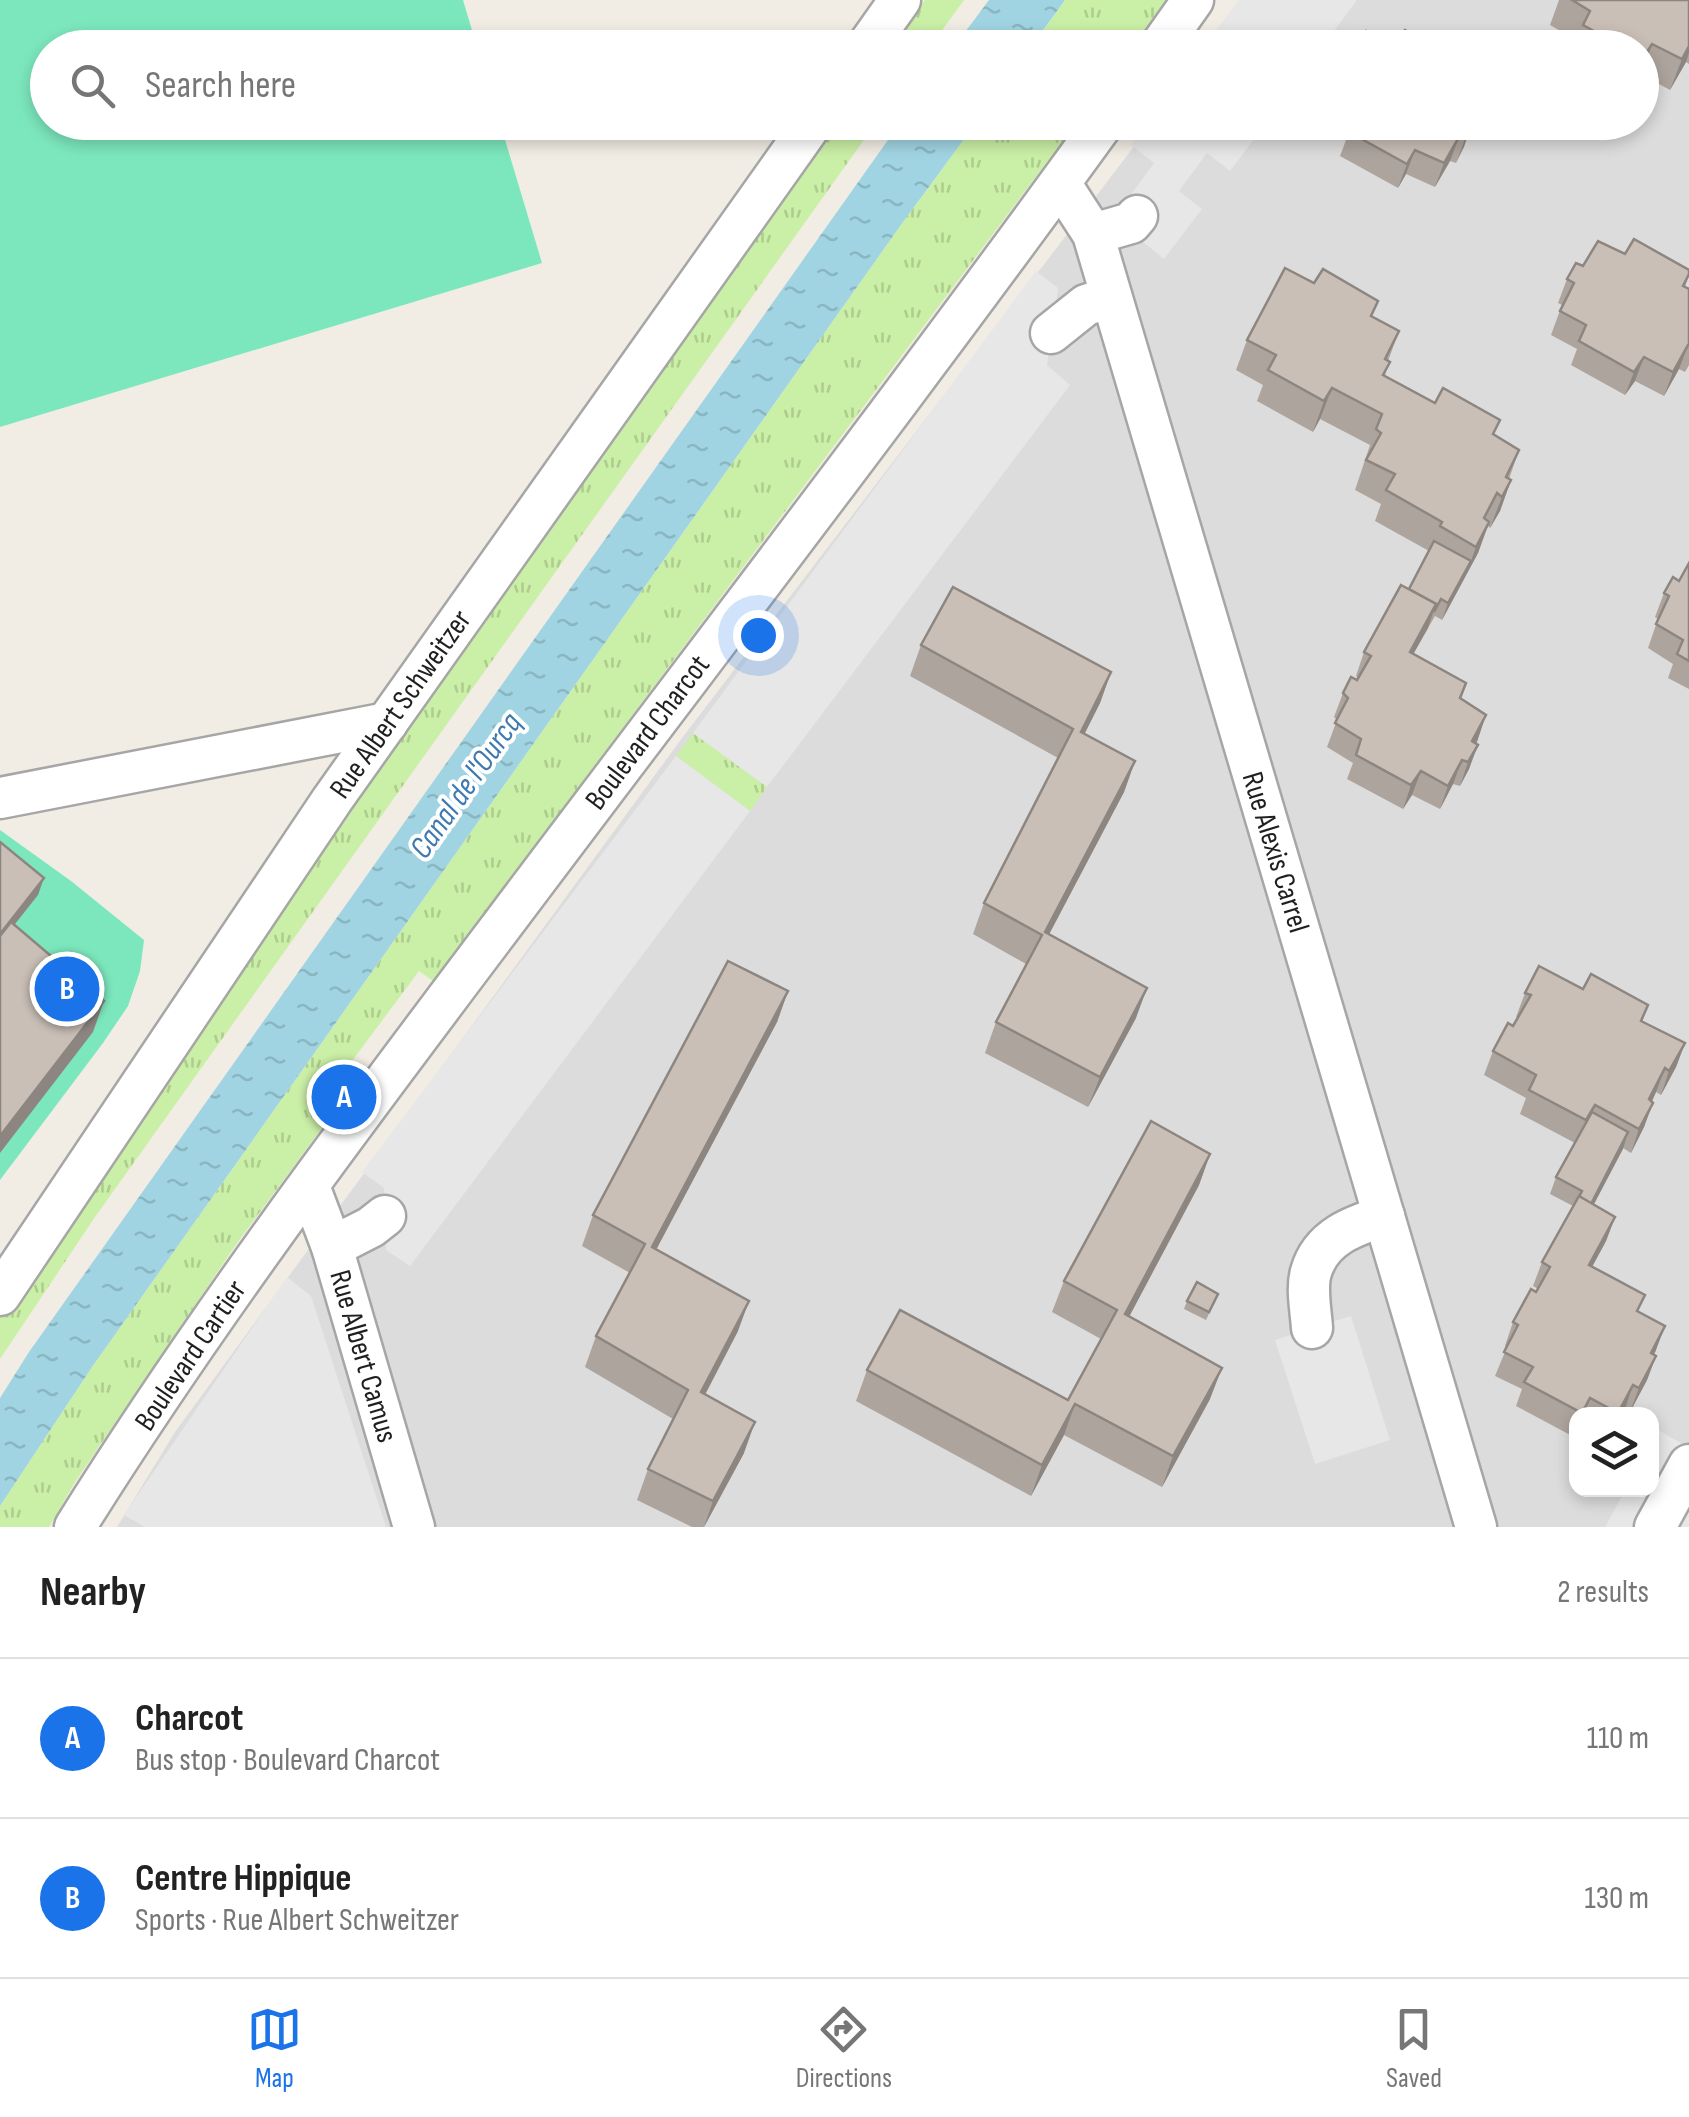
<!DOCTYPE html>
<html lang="en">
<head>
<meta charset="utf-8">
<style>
	body { margin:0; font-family:"Sofia Sans Condensed",sans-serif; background:#f6f6f6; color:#222 }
	.controls { position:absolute; right:30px; bottom:30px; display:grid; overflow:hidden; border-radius:20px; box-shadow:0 5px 15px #0003 }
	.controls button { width:90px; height:90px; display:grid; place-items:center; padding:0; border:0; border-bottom:2px solid #e0e0e0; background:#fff; color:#222; font:50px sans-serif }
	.you { position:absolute; left:758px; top:635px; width:35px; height:35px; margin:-25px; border:8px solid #fff; border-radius:50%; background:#1a73e8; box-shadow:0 0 0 15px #1a73e833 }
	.badge { display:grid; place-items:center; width:65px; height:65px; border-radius:50%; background:#1a73e8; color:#fff; font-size:32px; font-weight:700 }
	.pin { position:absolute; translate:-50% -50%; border:5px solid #fff; box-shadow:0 2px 10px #0006 }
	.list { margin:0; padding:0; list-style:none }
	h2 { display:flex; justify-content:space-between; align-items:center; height:130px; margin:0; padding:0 40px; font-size:42px }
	h2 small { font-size:32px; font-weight:400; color:#767676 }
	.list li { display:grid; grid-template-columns:65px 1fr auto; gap:30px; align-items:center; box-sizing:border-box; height:160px; padding:0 40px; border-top:2px solid #e0e0e0 }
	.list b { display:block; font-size:38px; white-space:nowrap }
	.list p { margin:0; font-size:32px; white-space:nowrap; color:#767676 }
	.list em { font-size:32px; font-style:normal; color:#767676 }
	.icon { flex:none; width:55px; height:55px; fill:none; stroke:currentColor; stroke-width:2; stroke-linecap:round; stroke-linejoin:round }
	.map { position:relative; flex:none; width:1689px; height:1527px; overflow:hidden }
	.search { position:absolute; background:#fff; box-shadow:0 5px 15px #0003; left:30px; right:30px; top:30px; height:110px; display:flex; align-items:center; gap:25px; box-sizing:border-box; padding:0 35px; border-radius:55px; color:#767676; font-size:38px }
	.sheet { height:450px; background:#fff }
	nav { display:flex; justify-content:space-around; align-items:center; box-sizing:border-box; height:140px; border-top:2px solid #e0e0e0; background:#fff; font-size:28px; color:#767676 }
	nav a { display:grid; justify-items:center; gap:5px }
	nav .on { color:#1a73e8 }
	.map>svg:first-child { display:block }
	.residential { fill:#dddcdc; fill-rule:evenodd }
	.grass { fill:url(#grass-tufts) }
	.pitch { fill:#7ce7bd }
	.parking { fill:#e7e7e7 }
	.water { fill:url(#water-ripples) }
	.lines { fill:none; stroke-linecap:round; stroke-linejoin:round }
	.minor-casing { stroke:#a6a6a6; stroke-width:45 }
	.minor { stroke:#fff; stroke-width:40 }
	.wall { fill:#ada49d }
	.shaded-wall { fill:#8d8680 }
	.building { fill:#c9bfb7; stroke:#8d8680; stroke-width:2.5 }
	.labels { text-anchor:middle; stroke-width:8; stroke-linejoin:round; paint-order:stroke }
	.street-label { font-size:30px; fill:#1f1f1f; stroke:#fff }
	.water-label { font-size:32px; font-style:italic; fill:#4079b0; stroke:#fff }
</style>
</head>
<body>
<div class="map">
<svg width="1689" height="1527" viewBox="0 0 1689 1527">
	<defs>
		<pattern id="grass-tufts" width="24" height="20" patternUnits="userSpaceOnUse" patternTransform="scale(2.5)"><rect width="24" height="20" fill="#caefa6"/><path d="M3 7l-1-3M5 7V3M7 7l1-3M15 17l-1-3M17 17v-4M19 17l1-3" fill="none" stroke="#adcc8e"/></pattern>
		<pattern id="water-ripples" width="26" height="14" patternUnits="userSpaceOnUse" patternTransform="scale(2.5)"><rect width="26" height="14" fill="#a1d4e2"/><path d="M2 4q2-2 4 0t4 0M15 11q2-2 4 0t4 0" fill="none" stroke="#8ab6c1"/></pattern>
	</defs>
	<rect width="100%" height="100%" fill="#f1ede4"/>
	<path class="residential" d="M1245,0h444v1527h-1572l58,-95 507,-694 470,-615 490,-1v-74l-433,-1zM1576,1414h76v76h-76z"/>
	<g class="grass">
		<polygon points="925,0 964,0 930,47 891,48"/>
		<polygon points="1065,0 1167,0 1132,47 1031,48"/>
		<polygon points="837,123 876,123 95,1217 0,1359 0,1317 97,1169 415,716"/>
		<polygon points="976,123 1076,123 433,981 419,971 317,1108 330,1117 237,1243 75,1482 49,1527 0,1527 0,1506 92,1367 903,222"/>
		<polygon points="693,733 767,787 750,811 676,756"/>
	</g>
	<g class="pitch">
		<polygon points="0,0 463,0 477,47 48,48 48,122 500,123 542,263 0,427"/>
		<polygon points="0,830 71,881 144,940 140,971 128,1006 103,1043 0,1180"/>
	</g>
	<g class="parking">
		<polygon points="1239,0 1357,0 1322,47 1203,47"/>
		<polygon points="1148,123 1266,123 1230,171 1207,153 1179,191 1202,209 1164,259 1143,242 1132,193 1154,163 1131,145"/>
		<polygon points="1036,271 1058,288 1047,365 1070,385 767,787 693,733"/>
		<polygon points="676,756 750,811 410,1266 386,1250 384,1188 362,1172"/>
		<polygon points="287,1277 311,1296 386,1527 145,1527 124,1515"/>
		<polygon points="1351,1316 1390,1440 1315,1464 1275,1340"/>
		<polygon points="1658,1430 1681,1443 1661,1480 1689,1497 1689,1527 1605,1527 1625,1490 1652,1490 1652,1442"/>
	</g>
	<g class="water">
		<polygon points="989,0 1065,0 1031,47 954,47"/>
		<polygon points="900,123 976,123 903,222 92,1367 0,1506 0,1398 29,1352"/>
	</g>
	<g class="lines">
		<defs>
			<g id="minor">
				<polyline points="866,48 900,0"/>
				<polyline points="1159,48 1193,0"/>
				<polyline points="1060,183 1093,234 1476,1527"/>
				<polyline points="1093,234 1131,223 1137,216"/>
				<polyline points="1051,333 1086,305 1111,297"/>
				<polyline points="0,798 387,723"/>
				<polyline points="309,1186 332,1247 414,1527"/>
				<polyline points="332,1247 371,1227 385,1216"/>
				<polyline points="0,1295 332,800 813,122"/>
				<path d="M1312,1328c-1,-17 -6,-40 -1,-56 10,-35 42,-46 73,-56"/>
				<path d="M75,1527c130,-208 278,-404 425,-599 202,-269 407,-534 604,-806"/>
				<polyline points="1655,1527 1689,1465"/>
			</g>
		</defs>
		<use href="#minor" class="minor-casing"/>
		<use href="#minor" class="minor"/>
	</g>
	<g class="wall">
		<polygon points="1559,0 1689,0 1689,64 1686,62 1670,90 1642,75 1642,48 1575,48 1578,41 1550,25"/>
		<polygon points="1321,122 1471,122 1472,123 1456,163 1450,161 1435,187 1406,174 1398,188 1340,156 1346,140 1320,125"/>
		<polygon points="1625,254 1689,275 1685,287 1689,290 1689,365 1685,372 1679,369 1664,396 1635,381 1625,395 1571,365 1577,349 1551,335 1562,305 1558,303 1567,279 1583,266"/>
		<polygon points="1372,317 1399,331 1388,361 1385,376 1519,450 1509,479 1511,480 1500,511 1490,528 1488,526 1478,553 1442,620 1435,616 1413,654 1466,683 1461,698 1478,739 1469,769 1460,786 1453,784 1440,809 1412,795 1403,809 1347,779 1353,763 1327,747 1337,720 1334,717 1343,693 1359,678 1356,676 1364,652 1409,589 1429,551 1375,521 1381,504 1355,490 1370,445 1320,419 1313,432 1257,401 1263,385 1236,370 1247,340"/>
		<polygon points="1689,563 1689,689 1668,678 1673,664 1648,648 1658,619 1655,617 1664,593 1679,581"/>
		<polygon points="921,645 1111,672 1100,703 1084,734 1135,761 1124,792 1049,934 1136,1018 1088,1107 985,1053 996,1022 1026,964 973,934 984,903 1058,758 910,676"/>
		<polygon points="1583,989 1648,1005 1642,1021 1685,1043 1676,1067 1661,1095 1656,1092 1652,1102 1644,1127 1631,1153 1623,1148 1593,1205 1615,1217 1606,1241 1592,1267 1639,1312 1656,1350 1654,1355 1656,1356 1647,1380 1630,1412 1625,1409 1622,1414 1576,1414 1576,1431 1574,1437 1516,1406 1522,1389 1495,1376 1507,1347 1505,1346 1513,1322 1538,1289 1533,1286 1542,1262 1573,1206 1550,1194 1556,1177 1575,1143 1520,1114 1526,1098 1484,1075 1493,1051 1518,1017 1516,1017 1525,993"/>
		<polygon points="788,991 777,1022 656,1250 738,1331 705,1395 744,1453 704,1527 692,1527 637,1500 648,1469 673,1419 585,1367 596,1336 630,1273 582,1246 593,1215"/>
		<polygon points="1210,1154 1199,1185 1129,1317 1210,1399 1162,1487 1064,1435 1031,1496 856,1401 867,1370 1068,1400 1101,1339 1052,1312 1064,1281"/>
		<polygon points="1218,1294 1206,1320 1184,1309 1187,1301"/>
	</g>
	<g class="shaded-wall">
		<polygon points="1652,44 1642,73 1642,63 1643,58"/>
		<polygon points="1689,46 1689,53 1686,62 1670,90 1682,59"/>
		<polygon points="1472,123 1464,147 1456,163 1465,139"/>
		<polygon points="1459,137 1450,161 1435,187 1444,163"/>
		<polygon points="1415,150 1406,174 1398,188 1407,164"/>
		<polygon points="1688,345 1679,369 1664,396 1673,372"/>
		<polygon points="1644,357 1635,381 1625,395 1634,372"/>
		<polygon points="1332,388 1320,419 1313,432 1324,401"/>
		<polygon points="1511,480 1500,511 1490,528 1502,497"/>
		<polygon points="1489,522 1478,553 1442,620 1448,603 1471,561 1476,547"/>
		<polygon points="1436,604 1428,628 1401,676 1410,652"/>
		<polygon points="1111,672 1100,703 1070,763 1081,732"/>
		<polygon points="1486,715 1478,739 1466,761 1472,741"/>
		<polygon points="1478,745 1469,769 1460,786 1468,762"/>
		<polygon points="1462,760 1453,784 1440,809 1448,786"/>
		<polygon points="1135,761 1124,792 1034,963 1045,932"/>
		<polygon points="1421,771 1412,795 1403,809 1411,785"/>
		<polygon points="44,878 38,895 0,943 0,934"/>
		<polygon points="1147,988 1136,1018 1088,1107 1100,1077"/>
		<polygon points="788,991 777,1022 641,1278 652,1247"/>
		<polygon points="104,1001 93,1032 0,1153 0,1136"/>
		<polygon points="1685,1043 1676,1067 1661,1095 1669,1071"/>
		<polygon points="1665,1068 1656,1092 1641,1123 1649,1099"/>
		<polygon points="1653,1103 1644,1127 1631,1153 1639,1129"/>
		<polygon points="1628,1132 1623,1149 1582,1227 1588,1210"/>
		<polygon points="1210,1154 1199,1185 1114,1345 1125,1314"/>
		<polygon points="1615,1217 1606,1241 1580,1289 1589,1265"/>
		<polygon points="749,1301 738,1331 690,1423 701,1392"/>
		<polygon points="1665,1326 1656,1350 1642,1377 1651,1353"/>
		<polygon points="1656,1356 1647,1380 1630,1412 1639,1388"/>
		<polygon points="1222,1368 1210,1399 1162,1487 1173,1456"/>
		<polygon points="1633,1385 1625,1409 1622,1414 1618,1414"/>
		<polygon points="1075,1404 1064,1435 1031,1496 1042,1465"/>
		<polygon points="755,1422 744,1453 704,1527 713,1501"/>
	</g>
	<g class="building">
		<polygon points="1572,0 1689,0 1689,46 1682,59 1652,44 1643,58 1642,57 1642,48 1625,48 1583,25 1590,11"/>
		<polygon points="1405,30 1436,48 1357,48 1366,31 1396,45"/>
		<polygon points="1353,122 1471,122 1472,123 1465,139 1459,137 1444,163 1415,150 1407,164 1349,132"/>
		<polygon points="1634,239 1689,270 1689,274 1683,286 1689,289 1689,345 1688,345 1673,372 1644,357 1634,372 1579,341 1586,325 1560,311 1574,283 1567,279 1576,263 1583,266 1598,241 1625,254"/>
		<polygon points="1285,268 1314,283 1323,269 1378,301 1371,316 1399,331 1385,359 1390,362 1383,375 1435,403 1443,388 1500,420 1493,434 1519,450 1506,477 1511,480 1502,497 1497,493 1484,518 1489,522 1476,547 1440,526 1442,522 1386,490 1395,474 1366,460 1381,433 1376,429 1382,414 1332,388 1324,401 1268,370 1276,355 1247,340"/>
		<polygon points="1434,541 1471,561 1448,603 1441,599 1434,612 1436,604 1409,589"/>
		<polygon points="1689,563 1689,661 1677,654 1683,640 1656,624 1669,596 1664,593 1673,577 1679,581"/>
		<polygon points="1401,585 1436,604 1410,652 1466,683 1460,698 1486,715 1472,741 1478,745 1468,762 1462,760 1448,786 1421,771 1411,785 1356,755 1361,739 1335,723 1348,698 1343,693 1351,677 1357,680 1371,656 1364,652"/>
		<polygon points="953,587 1111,672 1081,732 1135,761 1045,932 1147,988 1100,1077 996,1022 1042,935 984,903 1073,729 921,645"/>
		<polygon points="0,842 44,878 0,934"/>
		<polygon points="11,922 104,1001 0,1136 0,936"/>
		<polygon points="728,961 788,991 652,1247 749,1301 701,1392 755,1422 713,1501 648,1469 688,1390 596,1336 645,1244 593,1215"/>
		<polygon points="1539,966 1583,989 1591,974 1648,1005 1641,1021 1685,1043 1669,1071 1665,1068 1649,1099 1653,1103 1639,1129 1595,1105 1586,1120 1529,1090 1536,1075 1493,1051 1508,1023 1513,1026 1531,995 1525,993"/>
		<polygon points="1592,1112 1628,1132 1591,1204 1579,1197 1582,1191 1556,1177"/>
		<polygon points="1151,1121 1210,1154 1125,1314 1222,1368 1173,1456 1075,1404 1042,1465 867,1370 900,1310 1068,1400 1117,1310 1064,1281"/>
		<polygon points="1579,1196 1615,1217 1589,1265 1645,1295 1637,1311 1665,1326 1651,1353 1656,1356 1639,1388 1633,1385 1618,1413 1590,1398 1582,1413 1524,1382 1533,1367 1504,1352 1518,1325 1513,1322 1531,1289 1536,1292 1550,1267 1542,1262"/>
		<polygon points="1197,1282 1218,1294 1209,1312 1187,1301"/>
	</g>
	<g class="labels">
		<g class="street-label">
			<text transform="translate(400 704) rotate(-55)" y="10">Rue Albert Schweitzer</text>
			<text transform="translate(647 732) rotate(-53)" y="10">Boulevard Charcot</text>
			<text transform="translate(1276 852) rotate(73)" y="10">Rue Alexis Carrel</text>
			<text transform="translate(190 1355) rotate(-56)" y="10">Boulevard Cartier</text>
			<text transform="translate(364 1356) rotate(74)" y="10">Rue Albert Camus</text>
		</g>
		<g class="water-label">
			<text transform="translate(465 785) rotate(-55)" y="11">Canal de l'Ourcq</text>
		</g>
	</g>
</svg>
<div class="controls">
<button><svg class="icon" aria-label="layers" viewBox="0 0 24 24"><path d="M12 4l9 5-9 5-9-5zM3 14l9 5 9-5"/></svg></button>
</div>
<div class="you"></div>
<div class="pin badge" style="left:344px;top:1097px">A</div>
<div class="pin badge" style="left:67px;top:989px">B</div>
<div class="search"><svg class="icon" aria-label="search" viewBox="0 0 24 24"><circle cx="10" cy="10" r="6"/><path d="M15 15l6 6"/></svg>Search here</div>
</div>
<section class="sheet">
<h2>Nearby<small>2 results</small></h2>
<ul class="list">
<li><span class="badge">A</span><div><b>Charcot</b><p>Bus stop · Boulevard Charcot</p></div><em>110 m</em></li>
<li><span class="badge">B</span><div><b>Centre Hippique</b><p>Sports · Rue Albert Schweitzer</p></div><em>130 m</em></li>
</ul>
</section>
<nav>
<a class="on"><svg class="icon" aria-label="map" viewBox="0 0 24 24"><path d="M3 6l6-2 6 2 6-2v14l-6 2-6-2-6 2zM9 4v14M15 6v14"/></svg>Map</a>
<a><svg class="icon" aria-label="directions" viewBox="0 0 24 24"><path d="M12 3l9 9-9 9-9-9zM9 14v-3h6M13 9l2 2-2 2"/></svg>Directions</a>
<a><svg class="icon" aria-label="saved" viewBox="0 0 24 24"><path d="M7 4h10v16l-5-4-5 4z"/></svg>Saved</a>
</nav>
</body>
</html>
